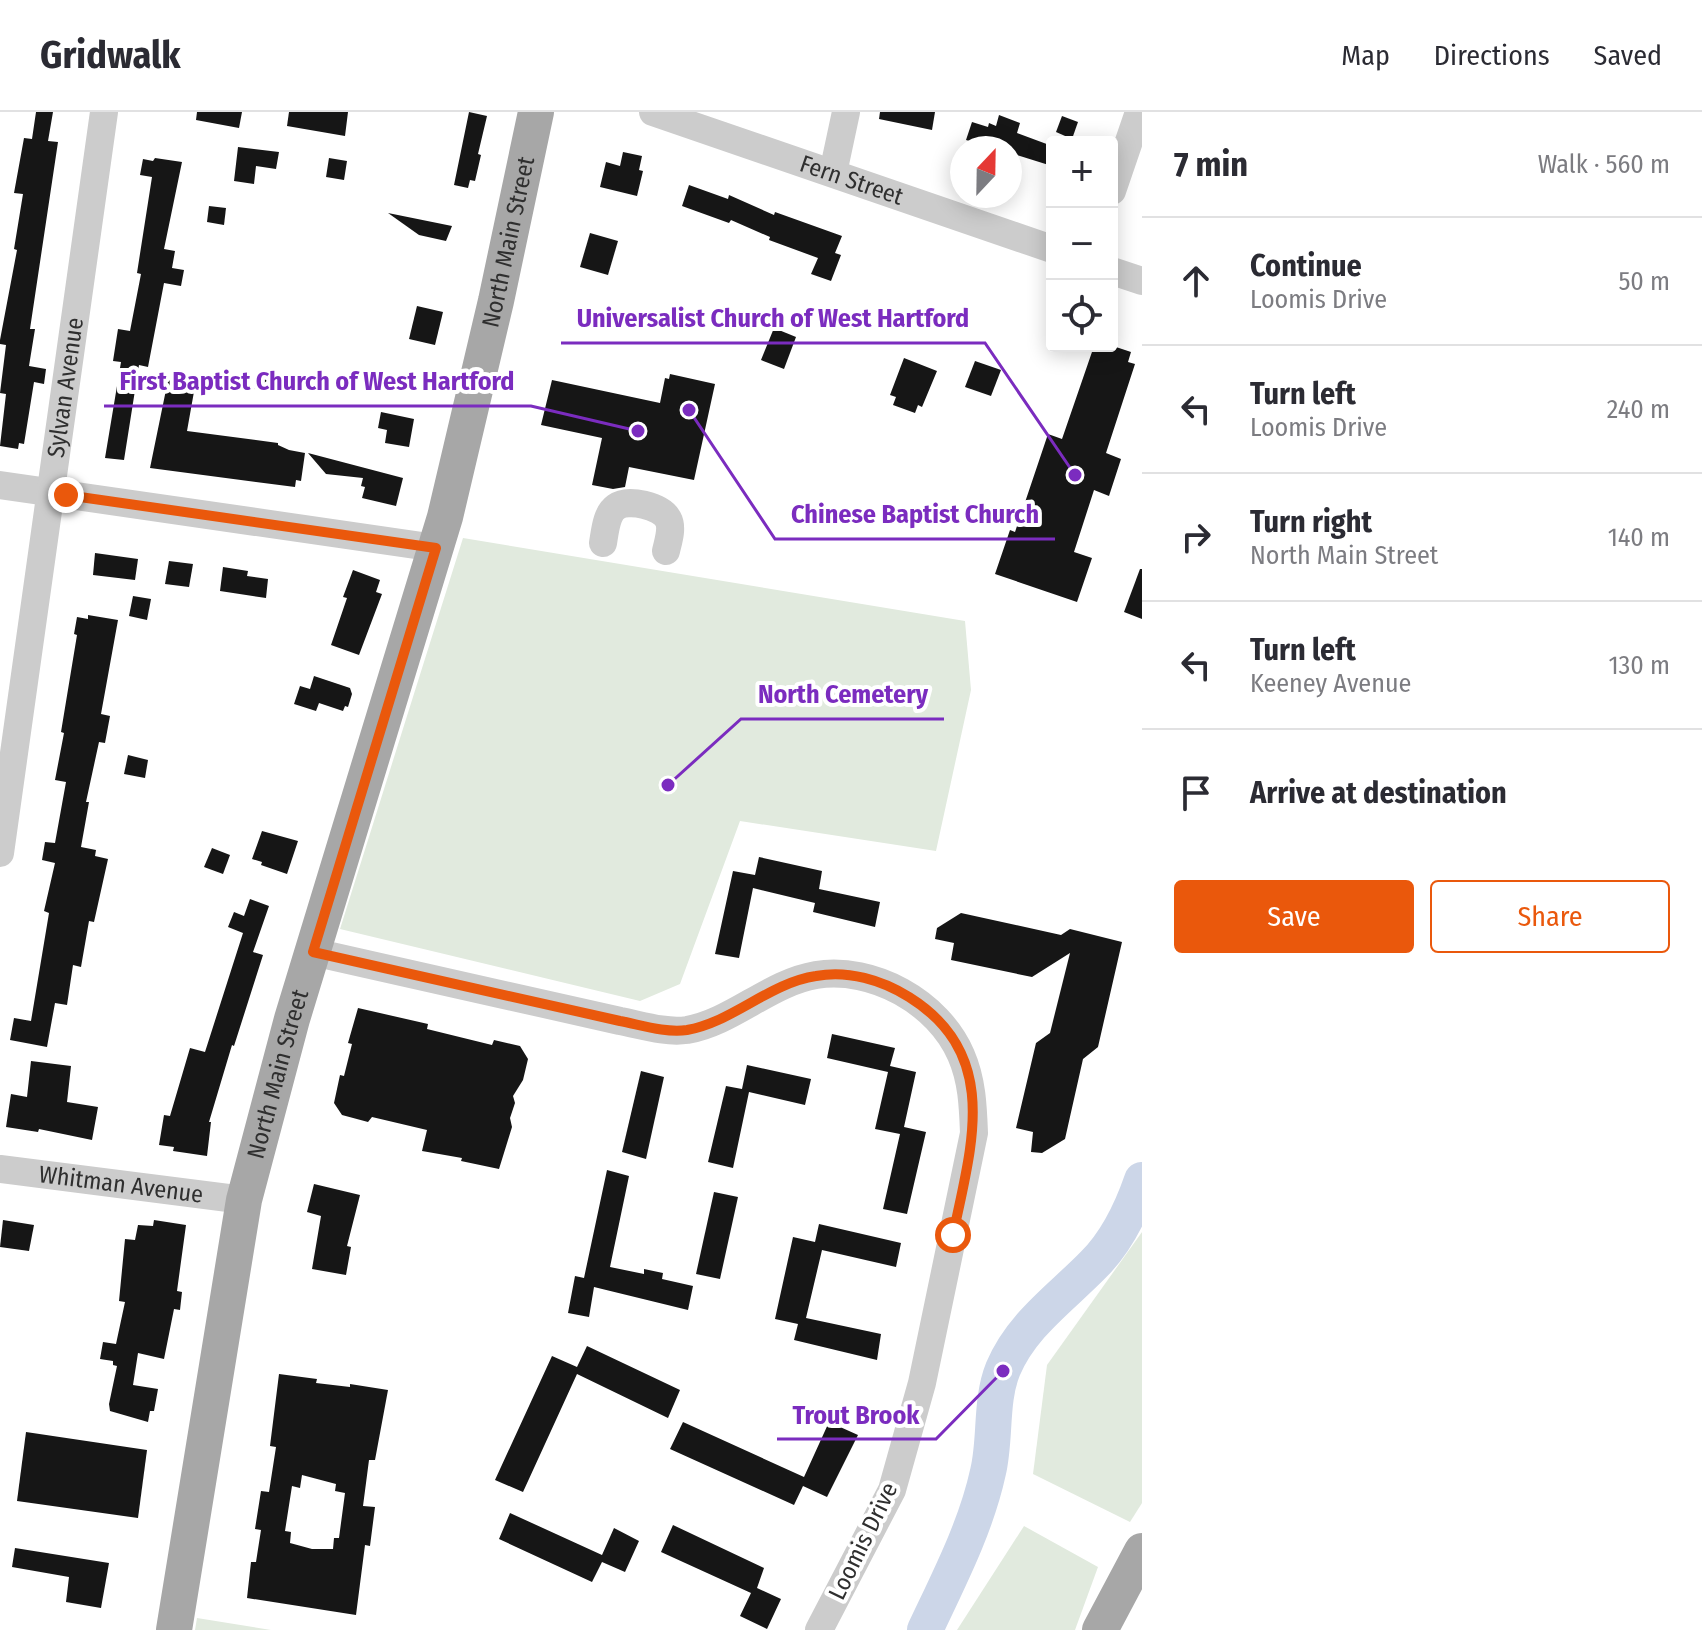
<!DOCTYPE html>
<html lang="en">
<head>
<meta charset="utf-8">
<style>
	body { margin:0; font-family:"Fira Sans Condensed",sans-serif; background:#f7f7f7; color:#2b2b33 }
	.controls { position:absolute; right:24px; top:24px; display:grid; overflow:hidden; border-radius:8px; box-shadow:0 4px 20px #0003 }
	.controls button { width:72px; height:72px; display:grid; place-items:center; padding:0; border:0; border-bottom:2px solid #e1e1e2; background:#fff; color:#2b2b33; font:40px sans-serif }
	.compass { position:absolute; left:950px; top:24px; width:72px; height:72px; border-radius:50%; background:#fff; box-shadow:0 4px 20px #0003; rotate:22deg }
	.stop { position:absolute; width:24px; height:24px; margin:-18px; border:6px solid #ea580c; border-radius:50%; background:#fff }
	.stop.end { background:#ea580c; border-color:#fff; box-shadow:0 2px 8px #0008 }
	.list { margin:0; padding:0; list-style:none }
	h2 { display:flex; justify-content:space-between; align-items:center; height:104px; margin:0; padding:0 32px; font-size:34px }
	h2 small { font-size:26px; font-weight:400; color:#7c7c81 }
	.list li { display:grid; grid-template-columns:52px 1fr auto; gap:24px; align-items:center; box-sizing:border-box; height:128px; padding:0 32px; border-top:2px solid #e1e1e2 }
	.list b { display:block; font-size:30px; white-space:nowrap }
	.list p { margin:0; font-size:26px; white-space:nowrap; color:#7c7c81 }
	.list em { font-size:26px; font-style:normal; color:#7c7c81 }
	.actions { display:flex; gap:16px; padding:24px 32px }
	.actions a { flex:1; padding:18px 0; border:2px solid #ea580c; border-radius:8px; text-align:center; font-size:28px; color:#ea580c }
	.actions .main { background:#ea580c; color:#fff }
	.icon { flex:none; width:44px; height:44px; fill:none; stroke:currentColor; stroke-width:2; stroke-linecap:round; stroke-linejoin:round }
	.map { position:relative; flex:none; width:1142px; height:1518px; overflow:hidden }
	header { display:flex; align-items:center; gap:48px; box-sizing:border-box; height:112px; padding:0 40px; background:#fff; border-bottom:2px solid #e1e1e2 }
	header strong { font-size:38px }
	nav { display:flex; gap:44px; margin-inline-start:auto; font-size:28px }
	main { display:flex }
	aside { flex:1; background:#fff }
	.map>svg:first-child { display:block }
	.green { fill:#e1eade }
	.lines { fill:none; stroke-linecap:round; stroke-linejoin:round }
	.river { stroke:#ccd6e8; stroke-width:36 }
	.building { fill:#161616; fill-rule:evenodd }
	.minor { stroke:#ccc; stroke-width:28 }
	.major { stroke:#a7a7a7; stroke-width:36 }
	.route { stroke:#ea580c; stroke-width:10 }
	.labels { text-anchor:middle; stroke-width:8; stroke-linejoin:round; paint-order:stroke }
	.street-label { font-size:24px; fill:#2f2f2f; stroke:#fff }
	.leader { fill:none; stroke:#7b2cbf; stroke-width:3 }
	.callout-dot { fill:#7b2cbf; stroke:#fff; stroke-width:3 }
	.callout-label { font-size:26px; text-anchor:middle; font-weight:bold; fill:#7b2cbf; stroke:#fff; stroke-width:8; stroke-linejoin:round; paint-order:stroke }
</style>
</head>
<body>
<header>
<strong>Gridwalk</strong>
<nav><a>Map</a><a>Directions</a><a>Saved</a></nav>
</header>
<main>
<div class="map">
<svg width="1142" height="1518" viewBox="0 0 1142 1518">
	<rect width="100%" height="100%" fill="#fff"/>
	<g class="green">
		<polygon points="463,426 965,509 971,578 936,739 740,709 680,872 640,889 340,817"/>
		<polygon points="1142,1120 1142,1391 1130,1410 1033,1362 1047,1253"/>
		<polygon points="1024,1414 1098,1455 1075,1518 957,1518"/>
		<polygon points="197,1506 271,1518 195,1518"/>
	</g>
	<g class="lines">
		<path class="river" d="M925,1518c24,-51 51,-103 63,-158 8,-33 2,-71 15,-103 19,-45 58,-71 91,-105 22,-22 38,-55 48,-84"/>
	</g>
	<g class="building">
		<polygon points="36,0 53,0 48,29 58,30 30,217 35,217 29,254 46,257 44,272 34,270 24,332 19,331 18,337 0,334 6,282 0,281 6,233 0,232 0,228 17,138 14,137 23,82 14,81 24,26 32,27"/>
		<polygon points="197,0 242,0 239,16 196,8"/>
		<polygon points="289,0 348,0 345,24 287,14"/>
		<polygon points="469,0 487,4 478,42 481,43 475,69 470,68 468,76 454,73"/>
		<polygon points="880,0 935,0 932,18 879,7"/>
		<polygon points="999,3 1020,11 1017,21 1052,34 1052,54 1010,41 1010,36 979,36 980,32 966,28 972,10 988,15 989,11 996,14"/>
		<polygon points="1062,4 1078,10 1072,27 1056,20"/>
		<polygon points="238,35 279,40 276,57 256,54 254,72 234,69"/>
		<polygon points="623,40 642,44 639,58 643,59 637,84 600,75 606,50 620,54"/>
		<polygon points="155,46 182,50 164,137 175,139 172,156 184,158 181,174 164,171 148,255 139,253 124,348 105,346 121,250 113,249 118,217 130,219 141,162 137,161 152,65 140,63 143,47 153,49"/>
		<polygon points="329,46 347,49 344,68 326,65"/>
		<polygon points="689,73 728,87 729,83 774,103 775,100 842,124 835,141 841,143 831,169 811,162 818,146 769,128 770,125 731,108 729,111 682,94"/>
		<polygon points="209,94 226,96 224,113 207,110"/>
		<polygon points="388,101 452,114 446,129 419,123"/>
		<polygon points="590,121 618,129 608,163 580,155"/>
		<polygon points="417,194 443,200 435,233 409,227"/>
		<polygon points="774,216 796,225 784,257 761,248"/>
		<polygon points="1102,234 1113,234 1131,240 1128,250 1135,252 1106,341 1121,347 1109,384 1094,378 1074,440 1092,446 1077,490 995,462 1010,418 1015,420 1048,322 1062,327 1093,237 1100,240"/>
		<polygon points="904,246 937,259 922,295 918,293 915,301 893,293 896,285 890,283"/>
		<polygon points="975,249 1001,258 991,284 965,275"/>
		<polygon points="257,259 272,261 269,279 254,277"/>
		<polygon points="670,262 715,272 694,368 629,355 625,375 613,377 592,373 602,326 541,313 552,268 660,291 665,266 669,267"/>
		<polygon points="168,268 195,274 187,319 278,331 278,333 289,338 305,341 301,369 296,368 295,375 150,356"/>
		<polygon points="381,300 414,307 409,335 385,331 387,318 378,316"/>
		<polygon points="308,341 403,366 396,394 362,386 365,375 361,374 363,366 326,362"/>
		<polygon points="95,441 138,447 135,468 93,463"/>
		<polygon points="169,449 193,452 189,475 165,472"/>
		<polygon points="223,455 248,459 247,464 268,467 266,486 220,479"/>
		<polygon points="1140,457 1142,457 1142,507 1124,500"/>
		<polygon points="353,458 380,468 376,480 382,482 359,543 331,533 347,486 343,485"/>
		<polygon points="133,484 151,487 147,508 129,504"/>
		<polygon points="88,503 118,508 101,602 110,604 105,631 99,630 86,690 89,690 81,735 96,738 95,744 108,747 94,810 89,809 81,855 73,853 67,893 55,891 47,935 10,928 14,906 31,909 49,801 44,799 55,751 42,748 45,730 55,731 66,670 55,668 64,621 61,620 77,523 74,522 77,505 88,507"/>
		<polygon points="314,564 350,576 352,582 348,595 345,594 343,599 319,591 316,599 294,592 300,574 310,577"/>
		<polygon points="128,643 148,648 145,666 124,662"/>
		<polygon points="262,719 298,729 287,762 261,753 262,750 252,747"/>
		<polygon points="212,736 230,743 223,762 204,755"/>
		<polygon points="759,745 822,759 819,777 880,790 875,815 813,800 815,791 753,776 739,846 715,842 733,759 755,763"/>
		<polygon points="250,787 269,794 253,840 263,843 234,934 232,933 209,1010 211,1010 207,1044 173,1039 174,1035 159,1033 164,1003 170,1004 190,936 205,940 243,821 228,815 234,800 244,804"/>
		<polygon points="961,801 1061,823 1070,817 1122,830 1098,935 1083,947 1065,1027 1042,1041 1031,1040 1033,1020 1016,1016 1036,931 1050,921 1070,841 1032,865 951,848 954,831 935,827 937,816"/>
		<polygon points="358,896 428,912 427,917 492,933 494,928 520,934 528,947 523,968 513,984 515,991 510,1006 512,1015 499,1057 461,1049 462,1046 422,1039 427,1018 372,1005 368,1010 342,1003 334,991 340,963 344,964 352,932 348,931"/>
		<polygon points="832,922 895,936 890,954 916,960 904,1015 926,1020 907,1102 883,1097 900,1022 875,1017 888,960 827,946"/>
		<polygon points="31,949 71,954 67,990 98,995 92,1028 39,1017 38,1020 6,1015 11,982 27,985"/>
		<polygon points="747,953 811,967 805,993 749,980 733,1056 708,1050 726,974 742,977"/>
		<polygon points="641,959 664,965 646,1047 622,1040"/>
		<polygon points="607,1058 629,1064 610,1155 644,1162 644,1157 663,1161 662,1167 693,1174 688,1198 594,1175 589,1205 568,1201 575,1164 584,1166"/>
		<polygon points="314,1072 360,1083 347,1134 351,1135 346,1163 312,1157 321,1104 307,1100"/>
		<polygon points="714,1080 738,1085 720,1167 696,1162"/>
		<polygon points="3,1108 34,1113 29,1139 0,1135"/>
		<polygon points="154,1108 186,1113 177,1179 182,1180 180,1198 174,1197 164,1247 138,1241 133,1273 158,1277 154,1299 150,1299 148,1310 110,1299 109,1292 117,1254 113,1253 113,1249 100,1247 103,1230 116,1232 125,1190 119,1189 125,1127 135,1128 138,1113 153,1114"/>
		<polygon points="819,1112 901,1131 896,1155 822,1138 806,1206 881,1222 877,1248 794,1228 798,1212 775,1207 793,1125 815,1130"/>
		<polygon points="587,1234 680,1278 668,1306 577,1262 523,1380 495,1368 552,1244 577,1255"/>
		<path d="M279,1262l38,5 -1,4 34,4v-3l38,6 -13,70h-6l-6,46 12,1 -5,39 -5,-1 -9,70 -109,-17 4,-36h5l5,-32 -6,-1 6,-38 8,1 7,-45 -6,-1zM302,1363l34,9 -1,7 10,2 -6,45h-5l-1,11h-21l-22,-6 1,-11 -6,-1 7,-45 8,2z"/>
		<polygon points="683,1310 804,1365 829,1310 858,1323 827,1385 803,1374 794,1393 670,1337"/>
		<polygon points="26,1320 147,1338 138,1406 17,1389"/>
		<polygon points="510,1401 602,1443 614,1416 639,1429 625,1460 602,1450 592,1470 499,1427"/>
		<polygon points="673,1413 764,1456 757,1476 781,1487 767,1517 740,1504 751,1481 661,1440"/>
		<polygon points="15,1436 109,1451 101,1496 66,1490 69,1465 12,1455"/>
	</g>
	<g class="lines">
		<g class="minor">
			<path id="s1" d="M653,0l399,137"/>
			<polyline points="833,61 846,0"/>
			<polyline points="1112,79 1139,0"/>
			<polyline points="1112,159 1142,169"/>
			<polyline points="0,373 436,436"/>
			<path d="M603,431c2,-11 3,-29 13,-36 12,-9 45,-1 52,12 5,9 0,23 -2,32"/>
			<path id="s2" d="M0,741l104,-741"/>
			<path d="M313,840l307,69c21,4 45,12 67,9 46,-8 82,-47 129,-55 57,-9 122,27 145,80 11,25 12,51 13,78l-52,250 -30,107 -73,140"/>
			<path id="s3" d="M0,1057l244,31"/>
		</g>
		<g class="major">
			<path id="s4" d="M174,1518l70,-430 48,-181 153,-502 51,-216 40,-189"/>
			<polyline points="1100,1518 1142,1439"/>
		</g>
	</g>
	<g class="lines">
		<path class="route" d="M66,383l370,53 -123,404 307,69c21,4 45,12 67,9 46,-8 82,-47 129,-54 32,-6 66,4 93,21 93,58 62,150 44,238"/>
	</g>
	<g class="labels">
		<g class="street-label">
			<text dy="8" stroke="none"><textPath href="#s1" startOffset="210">Fern Street</textPath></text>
			<text dy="8" stroke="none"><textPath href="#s4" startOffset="1430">North Main Street</textPath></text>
			<text dy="8" stroke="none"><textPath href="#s2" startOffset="470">Sylvan Avenue</textPath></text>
			<text dy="8" stroke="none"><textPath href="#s4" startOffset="566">North Main Street</textPath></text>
			<text dy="8" stroke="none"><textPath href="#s3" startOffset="122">Whitman Avenue</textPath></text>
			<text transform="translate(863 1429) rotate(-64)" y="8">Loomis Drive</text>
		</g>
	</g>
	<path class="leader" d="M1075 363L985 231H561M638 319L531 294H104M689 298L775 427H1055M668 673L741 607H944M1003 1259L936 1327H777"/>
	<g class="callout-dot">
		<circle cx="1075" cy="363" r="8"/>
		<circle cx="638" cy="319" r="8"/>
		<circle cx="689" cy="298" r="8"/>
		<circle cx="668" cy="673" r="8"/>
		<circle cx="1003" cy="1259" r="8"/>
	</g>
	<g class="callout-label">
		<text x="773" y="215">Universalist Church of West Hartford</text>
		<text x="317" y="278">First Baptist Church of West Hartford</text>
		<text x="915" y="411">Chinese Baptist Church</text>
		<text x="843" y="591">North Cemetery</text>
		<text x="856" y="1312">Trout Brook</text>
	</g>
</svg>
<div class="controls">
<button>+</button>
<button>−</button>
<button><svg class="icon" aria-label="locate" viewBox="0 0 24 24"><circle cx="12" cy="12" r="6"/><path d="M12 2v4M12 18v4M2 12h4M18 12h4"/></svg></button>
</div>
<svg class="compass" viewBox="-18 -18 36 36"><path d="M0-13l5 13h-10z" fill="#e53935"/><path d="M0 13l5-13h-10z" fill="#7c7c81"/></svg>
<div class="stop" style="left:953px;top:1123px"></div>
<div class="stop end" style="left:66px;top:383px"></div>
</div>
<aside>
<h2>7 min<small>Walk · 560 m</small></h2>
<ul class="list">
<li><svg class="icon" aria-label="ahead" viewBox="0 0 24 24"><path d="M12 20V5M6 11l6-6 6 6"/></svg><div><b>Continue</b><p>Loomis Drive</p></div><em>50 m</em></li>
<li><svg class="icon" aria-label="left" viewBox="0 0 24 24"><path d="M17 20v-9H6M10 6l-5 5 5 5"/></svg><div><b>Turn left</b><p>Loomis Drive</p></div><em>240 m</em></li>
<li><svg class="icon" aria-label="right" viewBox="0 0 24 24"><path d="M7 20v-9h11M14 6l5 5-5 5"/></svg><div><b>Turn right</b><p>North Main Street</p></div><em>140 m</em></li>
<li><svg class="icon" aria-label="left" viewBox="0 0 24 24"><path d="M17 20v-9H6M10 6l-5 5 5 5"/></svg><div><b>Turn left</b><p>Keeney Avenue</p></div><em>130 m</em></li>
<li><svg class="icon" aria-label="arrive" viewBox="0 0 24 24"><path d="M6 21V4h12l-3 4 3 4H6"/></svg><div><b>Arrive at destination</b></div></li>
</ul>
<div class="actions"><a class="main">Save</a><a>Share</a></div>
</aside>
</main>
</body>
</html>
